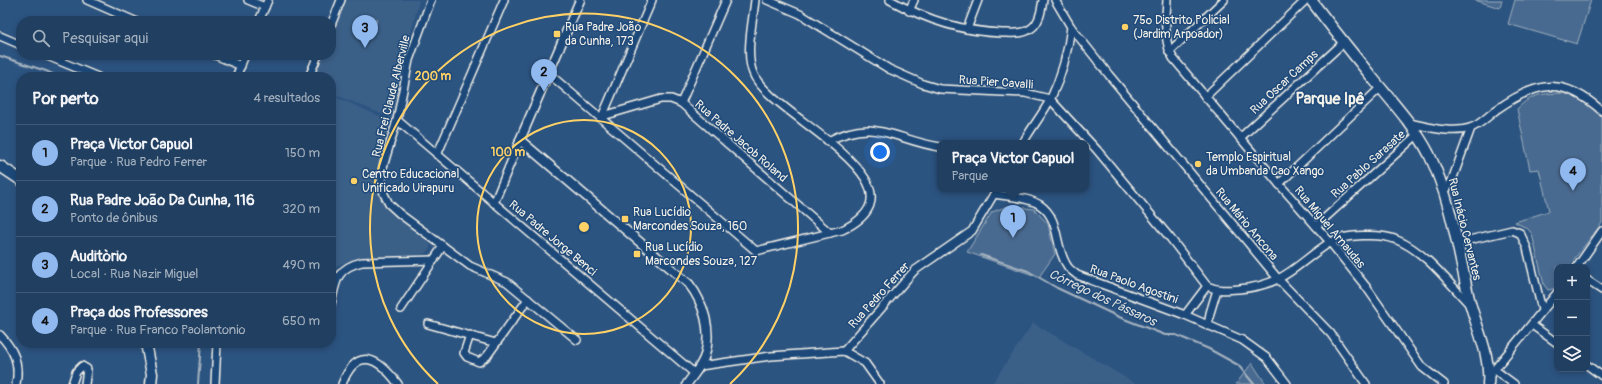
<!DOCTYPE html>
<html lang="pt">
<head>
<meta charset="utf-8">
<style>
	body { margin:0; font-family:Pangolin,sans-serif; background:#2d4a6a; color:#f1f3f6 }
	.controls { position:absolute; right:12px; bottom:12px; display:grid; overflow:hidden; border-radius:8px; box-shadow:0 2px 6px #0003 }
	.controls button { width:36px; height:36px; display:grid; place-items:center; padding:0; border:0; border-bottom:1px solid #3e5876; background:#213f61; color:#f1f3f6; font:20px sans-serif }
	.you { position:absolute; left:880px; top:152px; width:14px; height:14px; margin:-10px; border:3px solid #fff; border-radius:50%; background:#1a73e8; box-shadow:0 0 0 6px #1a73e833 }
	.badge { display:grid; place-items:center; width:26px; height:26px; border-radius:50%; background:#90b9f0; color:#111; font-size:13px; font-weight:700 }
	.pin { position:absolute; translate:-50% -33px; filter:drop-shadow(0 1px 2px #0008) }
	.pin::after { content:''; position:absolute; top:21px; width:14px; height:12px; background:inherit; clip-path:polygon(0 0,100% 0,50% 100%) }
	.popup { position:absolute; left:937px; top:140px; width:152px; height:52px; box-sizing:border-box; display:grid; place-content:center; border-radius:8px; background:#213f61; filter:drop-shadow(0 1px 3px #0005); font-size:13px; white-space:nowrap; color:#a2afbd }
	.popup b { font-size:15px; color:#f1f3f6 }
	.popup::after { content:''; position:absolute; left:50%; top:100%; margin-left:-8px; border:8px solid transparent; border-top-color:#213f61 }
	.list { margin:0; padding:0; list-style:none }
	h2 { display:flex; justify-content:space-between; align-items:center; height:52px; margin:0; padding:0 16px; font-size:17px }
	h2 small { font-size:13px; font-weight:400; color:#a2afbd }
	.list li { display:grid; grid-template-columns:26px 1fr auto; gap:12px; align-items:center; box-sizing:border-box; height:56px; padding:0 16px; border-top:1px solid #3e5876 }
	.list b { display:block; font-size:15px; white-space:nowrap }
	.list p { margin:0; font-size:13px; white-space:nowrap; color:#a2afbd }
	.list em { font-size:13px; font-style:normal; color:#a2afbd }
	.icon { flex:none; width:22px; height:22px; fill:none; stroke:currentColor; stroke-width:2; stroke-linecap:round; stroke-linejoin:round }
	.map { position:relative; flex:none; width:1602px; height:384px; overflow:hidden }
	.search { position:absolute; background:#213f61; box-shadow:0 2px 6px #0003; left:16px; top:16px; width:320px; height:44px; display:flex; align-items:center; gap:10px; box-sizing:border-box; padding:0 14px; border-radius:16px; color:#a2afbd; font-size:15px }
	.panel { position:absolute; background:#213f61; box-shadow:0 2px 6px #0003; left:16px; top:72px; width:320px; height:276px; border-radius:16px }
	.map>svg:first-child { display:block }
	.built { fill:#3b6088 }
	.green { fill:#496b90; stroke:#9eaebc }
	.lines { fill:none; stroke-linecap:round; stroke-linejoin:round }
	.stream { stroke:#a7b4c0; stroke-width:2 }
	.minor-casing { stroke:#f4f1e8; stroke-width:10 }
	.tertiary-casing { stroke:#f4f1e8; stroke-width:11 }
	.secondary-casing { stroke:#f4f1e8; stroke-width:13 }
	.minor { stroke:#1f4a7a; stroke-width:7 }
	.tertiary { stroke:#1f4a7a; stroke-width:8 }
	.secondary { stroke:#1f4a7a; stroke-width:10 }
	.ring { fill:none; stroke:#ffd166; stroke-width:2 }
	.poi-dot { fill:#ffd166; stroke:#1f4a7a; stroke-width:1.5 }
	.labels { text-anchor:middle; stroke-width:3; stroke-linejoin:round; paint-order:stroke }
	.poi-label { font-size:12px; fill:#f4f1e8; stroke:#1f4a7a; text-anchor:start }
	.street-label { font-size:12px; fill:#f4f1e8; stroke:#1f4a7a }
	.water-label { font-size:13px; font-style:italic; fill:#dadddb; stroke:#1f4a7a }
	.district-label { font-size:16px; font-weight:bold; fill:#f4f1e8; stroke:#1f4a7a }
	.centre { fill:#ffd166; stroke:#1f4a7a; stroke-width:2 }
	.ring-label { font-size:12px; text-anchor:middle; font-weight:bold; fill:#ffd166; stroke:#1f4a7a; stroke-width:3; stroke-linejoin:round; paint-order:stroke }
</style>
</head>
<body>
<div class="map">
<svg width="1602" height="384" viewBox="0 0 1602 384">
	<rect width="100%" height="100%" fill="#2c5481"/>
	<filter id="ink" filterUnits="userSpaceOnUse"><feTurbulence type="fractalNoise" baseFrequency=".025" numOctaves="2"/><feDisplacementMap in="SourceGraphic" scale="8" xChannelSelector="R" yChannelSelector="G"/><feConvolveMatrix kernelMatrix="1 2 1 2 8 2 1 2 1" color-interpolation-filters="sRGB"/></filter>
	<g filter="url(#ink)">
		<g class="built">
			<polygon points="344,0 419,0 404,60 394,119 331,93 331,77 311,77 320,55 331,55 331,30"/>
			<polygon points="331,95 391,121 376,188 385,203 393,212 430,244 430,248 424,254 351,260 331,268"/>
			<polygon points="1033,323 1136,384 992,384"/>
		</g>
		<g class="green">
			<polygon points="1474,0 1502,0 1500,8"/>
			<polygon points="1515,0 1591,0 1577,44 1508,24"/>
			<circle cx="372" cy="21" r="4.5"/>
			<path d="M1566,93l31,15 5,6v109l-34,44h-11v21l-9,2 -4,-5 -12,-51 -4,-5 -13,-7 34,-11 -10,-42 -9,1 -13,-61c16,-17 27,-15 49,-16z"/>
			<polygon points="1008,206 1034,209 1048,224 1055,254 1039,277 967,252 992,212"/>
			<polygon points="1252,363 1266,384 1236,384"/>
		</g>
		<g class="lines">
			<g class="stream">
				<polyline points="0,56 46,71 59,77"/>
				<polyline points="981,255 1028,271 1057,288 1119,317 1165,335 1176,335 1209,349 1238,365 1254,384"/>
				<polyline points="198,384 201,343"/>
			</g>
			<defs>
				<g id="minor">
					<polyline points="87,0 135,21"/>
					<polyline points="248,0 265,7"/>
					<polyline points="431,0 409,60 397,120 383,167 381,182 384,194 389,204 400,214 470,266 507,282 577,340"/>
					<polyline points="767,0 800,14 889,69 923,84 940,89 1025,93 1050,99 1097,150 1171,239 1207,286"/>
					<path d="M890,0c35,19 72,32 112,33 11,0 23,2 32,-7 7,-7 7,-17 9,-26"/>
					<polyline points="1055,0 1071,27 1109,75 1279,280 1331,334 1366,384"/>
					<path d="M1167,0c-1,18 -4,42 6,58l106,126 51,58 37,46 55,79 22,17"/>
					<polyline points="909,11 914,0"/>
					<polyline points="259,21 268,0"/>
					<polyline points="331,25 341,0"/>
					<polyline points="967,29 978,0"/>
					<polyline points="0,36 21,45"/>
					<polyline points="1169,52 1224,0"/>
					<polyline points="45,55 98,77"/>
					<polyline points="215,55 241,66"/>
					<path d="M548,73l208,178 86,-21c96,-46 -74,-115 -89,-157 -8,-19 0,-53 2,-73"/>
					<polyline points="236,77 245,55"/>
					<polyline points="309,77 318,55"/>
					<polyline points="1205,97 1306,0"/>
					<polyline points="681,103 726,0"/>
					<polyline points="603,116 661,99 671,99 681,103 830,233"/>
					<polyline points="602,117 652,0"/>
					<polyline points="397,120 694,373"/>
					<path d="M1410,123c18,4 42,11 60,5 9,-2 18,-12 26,-18 41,-29 67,-34 106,1"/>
					<polyline points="1240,138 1343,43"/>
					<path d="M828,141c47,-25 66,-1 112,6"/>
					<path d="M1023,143c8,-15 20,-29 28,-45 11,-23 17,-46 20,-71"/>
					<polyline points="437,155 504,0"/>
					<polyline points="1279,184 1380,88"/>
					<polyline points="1445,191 1451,183 1471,128"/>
					<path d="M995,194c14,3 33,3 45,11 21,14 14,43 28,62 2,3 6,5 9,8l108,40 57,25 25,18 20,26"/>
					<polyline points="494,203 520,140"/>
					<polyline points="1316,226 1418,134"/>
					<polyline points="1456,243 1512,230 1520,233 1527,248 1542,310"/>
					<polyline points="1577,267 1602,231"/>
					<polyline points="1587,280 1602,290"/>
					<path d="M1207,286c11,5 20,4 32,3 46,-4 55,-23 90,-46 14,-9 53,-10 68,-3 29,12 51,42 72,64"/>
					<path d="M331,304c5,-23 5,-36 31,-42l72,-2"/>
					<polyline points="401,309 443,246"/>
					<polyline points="1185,315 1207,286"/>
					<polyline points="428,324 496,343"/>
					<polyline points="1532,325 1557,343"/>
					<polyline points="1208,326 1210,313 1217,290"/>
					<path d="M0,335c14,15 20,28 16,49"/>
					<polyline points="470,335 464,353 467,357 479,362 487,356 528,299"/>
					<polyline points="844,351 914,271 972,231 997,189"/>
					<polyline points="1587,365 1602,376"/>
					<polyline points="700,366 771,356 844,351 865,363 880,384"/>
					<polyline points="1495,370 1514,384"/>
					<polyline points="1489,376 1557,293"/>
					<polyline points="72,384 76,372 82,366 87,369 85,384"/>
					<polyline points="215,384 217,343"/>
					<path d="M342,384c15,-38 36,-27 56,0"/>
				</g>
				<path id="tertiary" d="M580,0l-60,140 169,144c15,19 23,47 16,71 -3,11 -12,20 -18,29"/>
				<g id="secondary">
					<path d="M1311,0c21,28 42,54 64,81 19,23 40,46 54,73 22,45 29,96 40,145 7,28 22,56 19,85"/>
					<polyline points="0,166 21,180"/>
					<polyline points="146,343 152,374 151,384"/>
				</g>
			</defs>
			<use href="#minor" class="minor-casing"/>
			<use href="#tertiary" class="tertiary-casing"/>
			<use href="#secondary" class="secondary-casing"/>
			<use href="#minor" class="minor"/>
			<use href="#tertiary" class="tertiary"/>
			<use href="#secondary" class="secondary"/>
		</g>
	</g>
	<g class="ring">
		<circle cx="584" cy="227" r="107"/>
		<path d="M438 384A214 214 0 1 1 730 384"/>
	</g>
	<g class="poi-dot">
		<circle cx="1125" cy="27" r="4"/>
		<rect x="553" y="30" width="8" height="8" rx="2"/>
		<circle cx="1198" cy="164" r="4"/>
		<circle cx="354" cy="181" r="4"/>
		<rect x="621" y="215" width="8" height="8" rx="2"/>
		<rect x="633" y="250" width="8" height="8" rx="2"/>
	</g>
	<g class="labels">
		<g class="poi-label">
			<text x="1133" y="24">75º Distrito Policial<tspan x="1133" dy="14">(Jardim Arpoador)</tspan></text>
			<text x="565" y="31">Rua Padre João<tspan x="565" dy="14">da Cunha, 173</tspan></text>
			<text x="1206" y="161">Templo Espiritual<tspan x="1206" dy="14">da Umbanda Cao Xango</tspan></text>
			<text x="362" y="178">Centro Educacional<tspan x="362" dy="14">Unificado Uirapuru</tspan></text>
			<text x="633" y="216">Rua Lucídio<tspan x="633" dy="14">Marcondes Souza, 160</tspan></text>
			<text x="645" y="251">Rua Lucídio<tspan x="645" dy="14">Marcondes Souza, 127</tspan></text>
		</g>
		<g class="street-label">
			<text transform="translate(996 82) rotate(4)" y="4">Rua Pier Cavalli</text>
			<text transform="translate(1284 82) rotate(-43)" y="4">Rua Oscar Camps</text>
			<text transform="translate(391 96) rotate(-76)" y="4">Rua Frei Claude Alberville</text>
			<text transform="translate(741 141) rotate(41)" y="4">Rua Padre Jacob Roland</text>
			<text transform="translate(1368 164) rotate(-42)" y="4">Rua Pablo Sarasate</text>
			<text transform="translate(1247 224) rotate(50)" y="4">Rua Mário Ancona</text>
			<text transform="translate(1330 227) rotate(50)" y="4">Rua Miguel Arnaudas</text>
			<text transform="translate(1465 229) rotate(76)" y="4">Rua Inácio Cervantes</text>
			<text transform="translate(553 238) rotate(40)" y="4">Rua Padre Jorge Benci</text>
			<text transform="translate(1134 284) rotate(20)" y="4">Rua Paolo Agostini</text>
			<text transform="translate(879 295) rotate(-48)" y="4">Rua Pedro Ferrer</text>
		</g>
		<g class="water-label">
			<text transform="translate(1103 297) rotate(25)" y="5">Córrego dos Pássaros</text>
		</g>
		<g class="district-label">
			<text x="1330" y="104">Parque Ipê</text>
		</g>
	</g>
	<circle cx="584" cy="227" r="6" class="centre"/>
	<g class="ring-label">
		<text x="433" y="80">200 m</text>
		<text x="508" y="156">100 m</text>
	</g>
</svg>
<div class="controls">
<button>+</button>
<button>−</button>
<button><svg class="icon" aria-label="layers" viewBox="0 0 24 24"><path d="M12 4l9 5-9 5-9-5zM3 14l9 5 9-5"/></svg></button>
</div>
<div class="you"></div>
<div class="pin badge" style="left:1013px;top:238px">1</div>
<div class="popup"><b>Praça Victor Capuol</b>Parque</div>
<div class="pin badge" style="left:544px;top:92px">2</div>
<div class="pin badge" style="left:365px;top:48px">3</div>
<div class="pin badge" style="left:1573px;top:191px">4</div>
<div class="search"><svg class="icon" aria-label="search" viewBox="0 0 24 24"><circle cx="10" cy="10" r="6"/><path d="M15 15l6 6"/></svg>Pesquisar aqui</div>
<section class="panel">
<h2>Por perto<small>4 resultados</small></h2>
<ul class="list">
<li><span class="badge">1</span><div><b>Praça Victor Capuol</b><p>Parque · Rua Pedro Ferrer</p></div><em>150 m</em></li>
<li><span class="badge">2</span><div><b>Rua Padre João Da Cunha, 116</b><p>Ponto de ônibus</p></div><em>320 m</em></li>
<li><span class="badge">3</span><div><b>Auditòrio</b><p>Local · Rua Nazir Miguel</p></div><em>490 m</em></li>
<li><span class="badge">4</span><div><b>Praça dos Professores</b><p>Parque · Rua Franco Paolantonio</p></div><em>650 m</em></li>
</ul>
</section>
</div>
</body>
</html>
